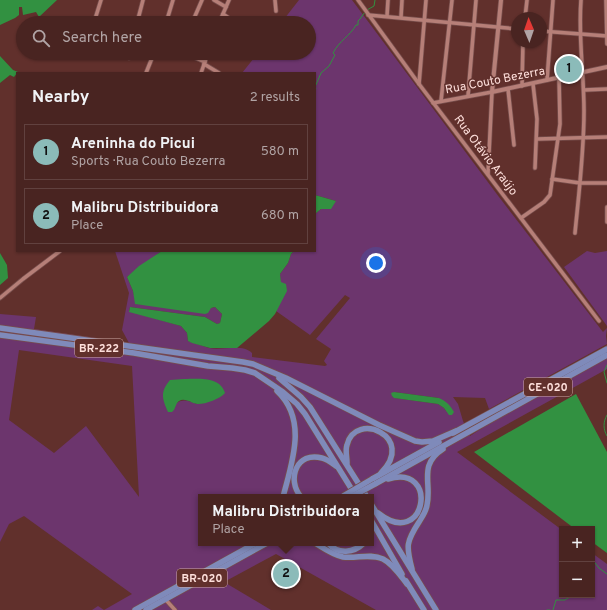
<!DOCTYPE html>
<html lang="en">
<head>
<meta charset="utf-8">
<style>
	body { margin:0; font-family:Overpass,sans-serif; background:#502c2a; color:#f1f3f6 }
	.controls { position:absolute; right:12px; bottom:12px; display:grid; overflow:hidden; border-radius:0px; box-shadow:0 1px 3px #0004 }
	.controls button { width:36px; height:36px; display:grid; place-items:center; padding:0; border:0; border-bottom:1px solid #61413f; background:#492421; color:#f1f3f6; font:20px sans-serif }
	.compass { position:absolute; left:511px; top:12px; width:36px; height:36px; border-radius:50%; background:#492421; box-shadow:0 1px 3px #0004; rotate:358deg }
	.you { position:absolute; left:376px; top:263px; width:14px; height:14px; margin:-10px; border:3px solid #fff; border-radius:50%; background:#1a73e8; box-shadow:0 0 0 6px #1a73e833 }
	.badge { display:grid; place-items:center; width:26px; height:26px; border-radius:50%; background:#8bbbb9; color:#111; font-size:13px; font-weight:700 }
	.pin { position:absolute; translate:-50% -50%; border:2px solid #fff; box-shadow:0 1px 4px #0006 }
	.popup { position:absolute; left:198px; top:494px; width:176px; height:52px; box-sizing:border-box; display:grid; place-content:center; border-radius:0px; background:#492421; filter:drop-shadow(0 1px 3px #0005); font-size:13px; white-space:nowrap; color:#b1a4a5 }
	.popup b { font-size:15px; color:#f1f3f6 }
	.popup::after { content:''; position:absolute; left:50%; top:100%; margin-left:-8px; border:8px solid transparent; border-top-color:#492421 }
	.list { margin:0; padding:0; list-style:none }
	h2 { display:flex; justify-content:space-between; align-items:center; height:52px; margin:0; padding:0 16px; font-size:17px }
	h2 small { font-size:13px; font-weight:400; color:#b1a4a5 }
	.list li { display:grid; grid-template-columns:26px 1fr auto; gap:12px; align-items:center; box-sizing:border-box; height:56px; margin:0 8px 8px; padding:0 8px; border:1px solid #61413f; border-radius:0px }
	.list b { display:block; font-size:15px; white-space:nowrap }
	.list p { margin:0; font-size:13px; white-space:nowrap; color:#b1a4a5 }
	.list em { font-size:13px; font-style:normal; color:#b1a4a5 }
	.icon { flex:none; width:22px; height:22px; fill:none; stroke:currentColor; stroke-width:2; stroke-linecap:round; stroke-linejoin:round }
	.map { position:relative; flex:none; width:607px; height:610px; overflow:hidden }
	.search { position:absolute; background:#492421; box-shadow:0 1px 3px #0004; left:16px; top:16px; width:300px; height:44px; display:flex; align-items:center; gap:10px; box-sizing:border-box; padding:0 14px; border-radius:22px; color:#b1a4a5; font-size:15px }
	.panel { position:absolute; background:#492421; box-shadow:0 1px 3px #0004; left:16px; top:72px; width:300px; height:180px; border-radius:0px }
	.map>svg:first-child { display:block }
	.green { fill:#6c356d; fill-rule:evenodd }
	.water { fill:#329141 }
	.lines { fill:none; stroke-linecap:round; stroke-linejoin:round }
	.stream { stroke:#329141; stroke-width:1 }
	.minor-casing { stroke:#774e4c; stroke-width:5 }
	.tertiary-casing { stroke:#774e4c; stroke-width:5.5 }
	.trunk-casing { stroke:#774e4c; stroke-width:7 }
	.minor { stroke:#b67f78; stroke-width:3.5 }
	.tertiary { stroke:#b67f78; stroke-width:4 }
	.trunk { stroke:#7f8aba; stroke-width:5.5 }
	.trunk-bridge-casing { stroke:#774e4c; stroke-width:7; stroke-linecap:butt }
	.trunk-bridge { stroke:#7f8aba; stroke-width:5.5 }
	.labels { text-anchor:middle; stroke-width:3; stroke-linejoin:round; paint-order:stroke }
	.shield { fill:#61302c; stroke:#cfaaa6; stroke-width:1 }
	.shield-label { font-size:11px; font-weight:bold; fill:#fedfdb }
	.street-label { font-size:12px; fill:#fedfdb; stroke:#61302c }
</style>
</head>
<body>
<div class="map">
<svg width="607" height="610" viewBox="0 0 607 610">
	<rect width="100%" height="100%" fill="#61302c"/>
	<g class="green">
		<path d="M299,0h53l147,197 104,135 4,-4 -1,8 1,8 -118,65 -4,-11 -32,-1 5,7 5,17 7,15 32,-21 105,-58v12l-150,83 105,78v65h30v-42l15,11v46h-231l-100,-56 -52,28 47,28h-179l6,-4 6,4 28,-16 -108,-78 -15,8 -9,18v-228l36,3 -2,12 95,14 -7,-13 7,-37 -14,-42h47l-35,26 6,14 3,13 76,4 3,-1 7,7 -2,9 -3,1 -12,-7 -75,-10 -1,4 52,15 6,7 1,8c7,2 14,5 21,7 13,3 33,-5 43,5v4l73,9 2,-1 -3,-4 7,-12 -15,-10 34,-41 -5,-3 -35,40 -34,-24c4,-11 5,-25 4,-37l8,-11 3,-9 3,-3h21v-37l6,-5 15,-8 -21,-6v-122h-73l16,-20h51v-30h-28zM19,350l113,16 7,131 -53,-71 -32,27 -45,-33zM184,379l13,25c-7,-2 -13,-6 -20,-1zM394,392l45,6 8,15 -3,-5 -6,-4 -43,-6 -3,-2zM201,497h170v46h-170z"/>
		<polygon points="587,251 595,253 607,251 607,326 564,267"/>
	</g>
	<g class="water">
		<polygon points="0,0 57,0 39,17 36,12 23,15 22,7 19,7 19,15 15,18 0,25"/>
		<polygon points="0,56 13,70 18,72 14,77 10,75 0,83"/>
		<polygon points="315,195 336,201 331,209 321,209 315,214"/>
		<polygon points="162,251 294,251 291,254 288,263 280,274 281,282 286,284 287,291 275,314 269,321 237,348 210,348 192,343 188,341 187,333 181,326 129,312 130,307 205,317 217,324 220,323 222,314 215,307 211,308 208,313 205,314 135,304 133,291 127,277 139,266"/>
		<polygon points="0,253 7,265 8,278 0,285"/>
		<path d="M184,379c14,0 36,-3 41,14 -5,6 -19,11 -27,11 -6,0 -13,-7 -19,-3 -4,3 -3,8 -7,11h-4c-6,-14 -8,-20 2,-32z"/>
		<path d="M394,392l45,6c7,3 11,7 15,14l-2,3h-3l-5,-7 -6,-4 -44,-6 -2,-2 -1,-3z"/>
		<polygon points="576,394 607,452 607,553 592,542 592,529 575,529 474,452"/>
	</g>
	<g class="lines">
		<g class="stream">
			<polyline points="367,10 374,6 375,0"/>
			<path d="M315,87l6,-14 8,-7 6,-11 -2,-2c6,-12 17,-17 23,-28h2v-4l2,-2 5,-7"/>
			<polyline points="315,87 316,88 315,91"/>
			<polyline points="607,365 604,372 607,383"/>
			<path d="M607,415c-4,7 -4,14 0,21"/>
			<polyline points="592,559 599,568 607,574"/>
			<polyline points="547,610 550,610"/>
			<polyline points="553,610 556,600 565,600 573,595"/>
		</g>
		<defs>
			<g id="minor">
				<polyline points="214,0 226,7"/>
				<polyline points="275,0 276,11"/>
				<polyline points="358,0 419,84 599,321"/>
				<polyline points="606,0 607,44"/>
				<polyline points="223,14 236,23"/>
				<polyline points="368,15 517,29"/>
				<polyline points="387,16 388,0"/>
				<polyline points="401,17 402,0"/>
				<polyline points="525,18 527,0"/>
				<polyline points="97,21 96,16 101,0"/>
				<path d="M64,23c12,-4 34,-4 46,0"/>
				<polyline points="137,23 143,0"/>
				<polyline points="166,23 173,0"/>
				<polyline points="192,23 202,0"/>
				<polyline points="219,23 229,0"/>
				<polyline points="541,31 607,36"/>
				<polyline points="184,53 205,62"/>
				<polyline points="129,58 130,53"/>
				<polyline points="204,64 219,73"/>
				<polyline points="146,73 154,53"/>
				<polyline points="201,73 208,53"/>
				<polyline points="547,80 553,0"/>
				<polyline points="419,84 426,0"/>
				<polyline points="533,84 537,119 535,168"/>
				<polyline points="522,86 523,42"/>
				<polyline points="508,89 514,145"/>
				<polyline points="584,90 607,89"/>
				<polyline points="468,96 476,0"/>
				<polyline points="441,101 452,0"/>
				<polyline points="433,103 492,92 488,174"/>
				<polyline points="537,139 607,137"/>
				<polyline points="552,179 580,183 607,183"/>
				<polyline points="607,207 607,222"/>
				<polyline points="521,218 544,202 550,195 560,124 559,77"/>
				<path d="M575,233c4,-41 9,-81 9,-122 0,-38 -6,-74 -3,-111"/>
				<polyline points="0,298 23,279 60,251"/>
				<polyline points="165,599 175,610"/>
			</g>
			<polyline id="tertiary" points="501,0 492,92 607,67"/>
			<g id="trunk">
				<polyline points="0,328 243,362 253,364 286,378 379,425 415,441 422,442 433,441 456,431"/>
				<polyline points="0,335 134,353 208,366 232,368 245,370 255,373 283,392 297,404 305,414 354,493"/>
				<polyline points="279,378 301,397 310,407 367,497"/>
				<path d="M277,391c31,29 15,71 6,106"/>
				<polyline points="453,433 607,349"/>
				<path d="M347,463c0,-6 -2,-13 0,-18 8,-35 70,-8 34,28"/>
				<polyline points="372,479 439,442"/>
				<polyline points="375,484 607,355"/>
				<path d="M301,497c-15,-18 -4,-46 21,-39 5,1 10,5 14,8"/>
				<polyline points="371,504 436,610"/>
				<path d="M378,513c48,38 62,-50 10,-34"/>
				<polyline points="371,520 402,574"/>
				<path d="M315,543c8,5 18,12 28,14 13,2 27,-4 40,2 10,5 17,16 24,25"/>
				<path d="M328,543c10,12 26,10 36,0"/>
				<path d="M412,569c-6,-23 -6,-27 7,-47 3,-5 7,-10 8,-17 5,-22 -9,-40 16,-56"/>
				<polyline points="406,581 424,610"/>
				<polyline points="135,610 256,543"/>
				<polyline points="146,610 267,543"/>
			</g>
		</defs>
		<use href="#minor" class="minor-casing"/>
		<use href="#tertiary" class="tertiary-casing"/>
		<use href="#trunk" class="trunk-casing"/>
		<use href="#minor" class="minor"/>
		<use href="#tertiary" class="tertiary"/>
		<use href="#trunk" class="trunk"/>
		<defs>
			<g id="trunk-bridge">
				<polyline points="343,496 372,479"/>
				<polyline points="351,497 375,484"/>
			</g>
		</defs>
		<use href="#trunk-bridge" class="trunk-bridge-casing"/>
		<use href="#trunk-bridge" class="trunk-bridge"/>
	</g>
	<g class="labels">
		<g class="shield">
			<rect x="75" y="339" width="48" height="18" rx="3"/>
			<rect x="524" y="378" width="48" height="18" rx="3"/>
			<rect x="177" y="569" width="50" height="18" rx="3"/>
		</g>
		<g class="shield-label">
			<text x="99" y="352">BR-222</text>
			<text x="548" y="391">CE-020</text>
			<text x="202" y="582">BR-020</text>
		</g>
		<g class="street-label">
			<text transform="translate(495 80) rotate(-11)" y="4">Rua Couto Bezerra</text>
			<text transform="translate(486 155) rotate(53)" y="4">Rua Otávio Araújo</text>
		</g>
	</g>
</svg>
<div class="controls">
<button>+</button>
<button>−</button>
</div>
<svg class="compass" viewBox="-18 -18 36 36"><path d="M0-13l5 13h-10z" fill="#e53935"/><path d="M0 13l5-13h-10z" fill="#b1a4a5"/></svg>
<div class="you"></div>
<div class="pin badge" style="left:569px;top:69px">1</div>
<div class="pin badge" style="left:286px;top:574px">2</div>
<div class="popup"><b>Malibru Distribuidora</b>Place</div>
<div class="search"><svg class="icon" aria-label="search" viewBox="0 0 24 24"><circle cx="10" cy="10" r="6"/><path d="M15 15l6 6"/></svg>Search here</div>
<section class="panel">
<h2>Nearby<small>2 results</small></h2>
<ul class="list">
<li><span class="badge">1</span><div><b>Areninha do Picui</b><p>Sports · Rua Couto Bezerra</p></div><em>580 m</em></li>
<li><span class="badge">2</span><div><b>Malibru Distribuidora</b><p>Place</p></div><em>680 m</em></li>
</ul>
</section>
</div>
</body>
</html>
